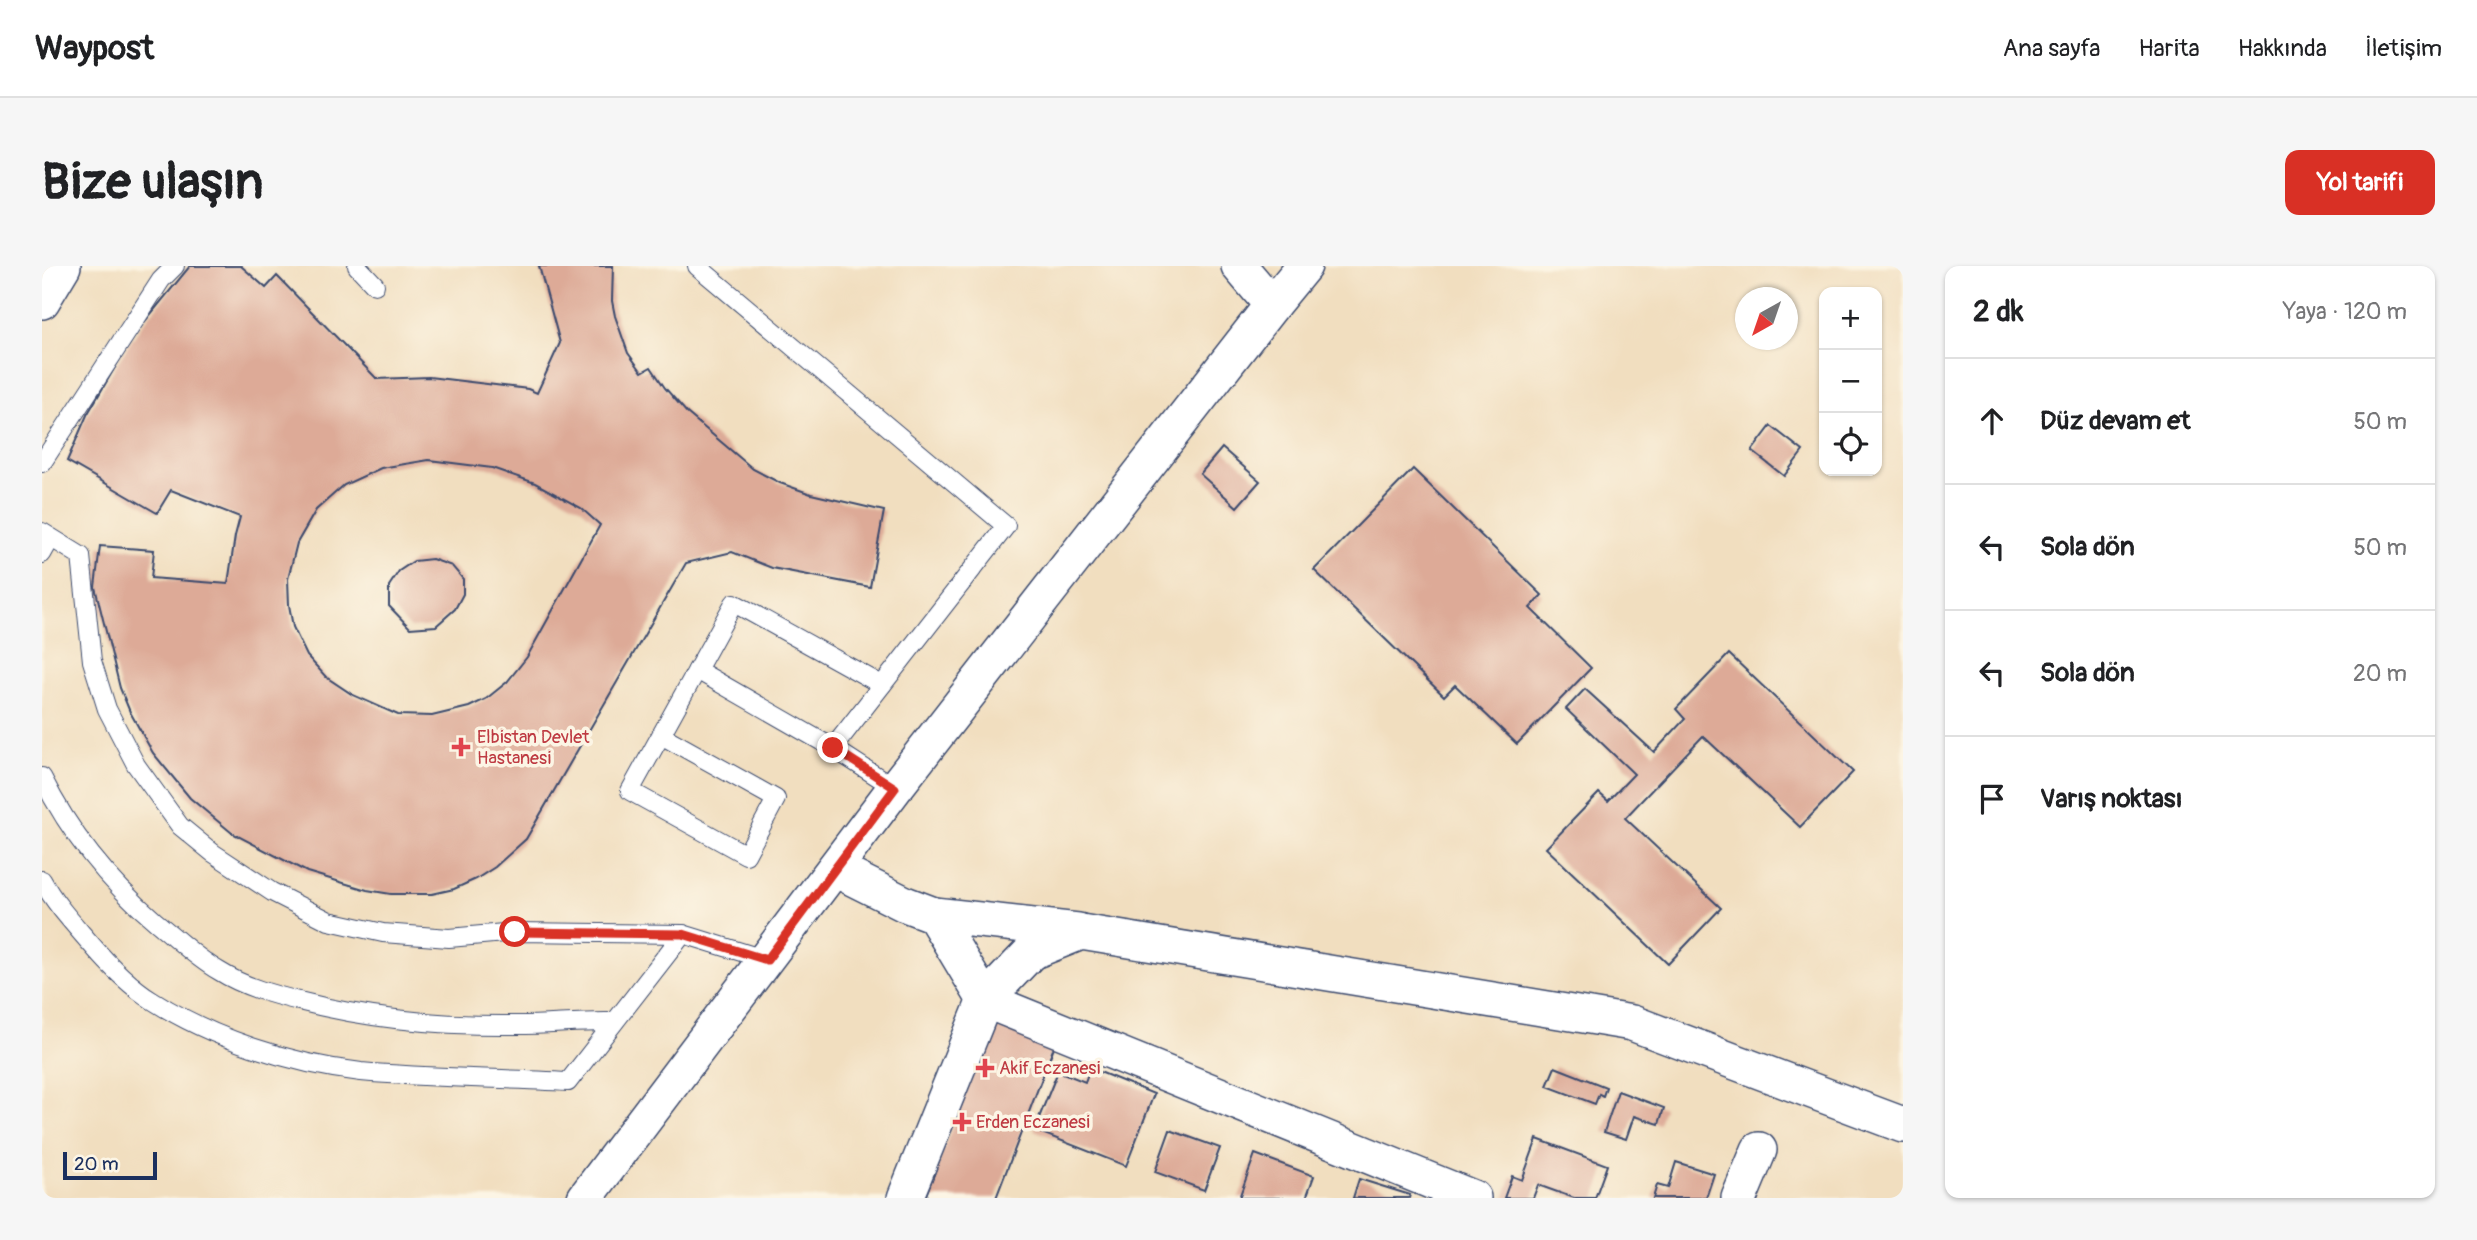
<!DOCTYPE html>
<html lang="tr">
<head>
<meta charset="utf-8">
<style>
	body { margin:0; font-family:Pangolin,sans-serif; background:#f6f6f6; color:#202124 }
	.controls { position:absolute; right:21px; top:21px; display:grid; overflow:hidden; border-radius:14px; box-shadow:0 2px 5px #0004 }
	.controls button { width:63px; height:63px; display:grid; place-items:center; padding:0; border:0; border-bottom:2px solid #e0e0e0; background:#fff; color:#202124; font:35px sans-serif }
	.compass { position:absolute; left:1693px; top:21px; width:63px; height:63px; border-radius:50%; background:#fff; box-shadow:0 2px 5px #0004; rotate:220deg }
	.scale { position:absolute; left:21px; bottom:18px; width:94px; box-sizing:border-box; padding-left:7px; border:4px solid #1b2f5e; border-top:0; font-size:19px; line-height:24px; white-space:nowrap; color:#1b2f5e; -webkit-text-stroke:5px #fcf5e5; paint-order:stroke }
	.stop { position:absolute; width:21px; height:21px; margin:-16px; border:5px solid #d93025; border-radius:50%; background:#fff }
	.stop.end { background:#d93025; border-color:#fff; box-shadow:0 2px 7px #0008 }
	.list { margin:0; padding:0; list-style:none }
	h2 { display:flex; justify-content:space-between; align-items:center; height:91px; margin:0; padding:0 28px; font-size:30px }
	h2 small { font-size:23px; font-weight:400; color:#757577 }
	.list li { display:grid; grid-template-columns:46px 1fr auto; gap:21px; align-items:center; box-sizing:border-box; height:126px; padding:0 28px; border-top:2px solid #e0e0e0 }
	.list b { display:block; font-size:26px; white-space:nowrap }
	.list em { font-size:23px; font-style:normal; color:#757577 }
	.icon { flex:none; width:38px; height:38px; fill:none; stroke:currentColor; stroke-width:2; stroke-linecap:round; stroke-linejoin:round }
	.map { position:relative; flex:none; width:1861px; height:932px; overflow:hidden; border-radius:14px }
	header { display:flex; align-items:center; gap:42px; box-sizing:border-box; height:98px; padding:0 35px; background:#fff; border-bottom:2px solid #e0e0e0 }
	header strong { font-size:33px }
	nav { display:flex; gap:38px; margin-inline-start:auto; font-size:24px }
	.intro { display:flex; align-items:center; justify-content:space-between; box-sizing:border-box; height:168px; padding:0 42px }
	h1 { margin:0; font-size:49px }
	.button { padding:18px 32px; border-radius:14px; background:#d93025; color:#fff; font-size:24px; font-weight:700 }
	main { display:flex; gap:42px; padding:0 42px }
	aside { flex:1; background:#fff; border-radius:14px; box-shadow:0 2px 5px #0004 }
	.map>svg:first-child { display:block }
	.building { fill:#ddaa97; fill-rule:evenodd }
	.lines { fill:none; stroke-linecap:round; stroke-linejoin:round }
	.service-casing { stroke:#3b496d; stroke-width:20 }
	.minor-casing { stroke:#3b496d; stroke-width:38 }
	.service { stroke:#fff; stroke-width:18 }
	.minor { stroke:#fff; stroke-width:35 }
	.route { stroke:#d93025; stroke-width:9 }
	.health-dot { fill:#e0444e; stroke:#fcf5e5; stroke-width:2.5 }
	.labels { text-anchor:middle; stroke-width:7; stroke-linejoin:round; paint-order:stroke }
	.health-label { font-size:18px; fill:#be3a42; stroke:#fcf5e5; text-anchor:start }
</style>
</head>
<body>
<header>
<strong>Waypost</strong>
<nav><a>Ana sayfa</a><a>Harita</a><a>Hakkında</a><a>İletişim</a></nav>
</header>
<div class="intro"><h1>Bize ulaşın</h1><a class="button">Yol tarifi</a></div>
<main>
<div class="map">
<svg width="1861" height="932" viewBox="0 0 1861 932">
	<rect width="100%" height="100%" fill="#fcf5e5"/>
	<filter id="ink" filterUnits="userSpaceOnUse"><feTurbulence type="fractalNoise" baseFrequency=".0143" numOctaves="2"/><feDisplacementMap in="SourceGraphic" scale="14" xChannelSelector="R" yChannelSelector="G"/><feConvolveMatrix kernelMatrix="1 2 1 2 8 2 1 2 1" color-interpolation-filters="sRGB"/></filter>
	<filter id="wash" filterUnits="userSpaceOnUse"><feTurbulence type="fractalNoise" baseFrequency=".00686" numOctaves="4" result="noise"/><feDisplacementMap in="SourceGraphic" scale="28" xChannelSelector="R" yChannelSelector="G"/><feGaussianBlur stdDeviation="1.57" result="paint"/><feColorMatrix in="noise" values="0 0 0 0 0 0 0 0 0 0 0 0 0 0 0 0 0 1.4 0 .05"/><feComposite in="paint" operator="in"/></filter>
	<g filter="url(#wash)">
		<rect width="100%" height="100%" fill="#f1debf"/>
		<g id="blocks">
			<g class="building">
				<path d="M148,0h51l25,22 11,-12 100,103 52,-2 99,12 9,4 23,-50 -21,-77h74l-1,35 3,15 13,37 14,19 9,-5 14,21 22,25 66,56 27,14 31,11 73,17 -14,76 -98,-19 -40,-16 -46,11 -160,276 -31,28 -19,12 -22,10 -22,5h-41l-24,-4 -60,-18 -75,-39 -42,-35 -37,-45 -23,-41 -10,-24 -25,-101 5,-41 54,4 -3,28 77,6 7,-48 5,-19 -69,-27 -14,23 -90,-52 20,-46 34,-58 20,-31zM387,194l63,8 43,15 46,25 19,17 -73,132 -20,25 -21,17 -17,8 -37,9 -34,-1 -45,-20 -27,-18 -19,-21 -14,-29 -4,-22 -1,-26 9,-36 19,-33 28,-25 37,-17z"/>
				<polygon points="1729,160 1761,185 1742,210 1710,185"/>
				<polygon points="1180,182 1218,215 1195,241 1158,208"/>
				<polygon points="1371,203 1500,329 1488,342 1549,402 1475,478 1413,419 1402,430 1272,304"/>
				<polygon points="390,293 410,300 421,313 421,328 413,343 394,360 368,362 347,340 347,320 357,305 372,295"/>
				<polygon points="1687,388 1811,506 1758,561 1661,470 1583,552 1679,642 1626,698 1504,582 1557,527 1566,535 1592,508 1524,443 1543,423 1612,486 1643,453 1634,443"/>
				<polygon points="950,755 1013,778 954,932 883,932"/>
				<polygon points="1513,801 1564,821 1561,830 1557,828 1553,838 1505,820"/>
				<polygon points="1048,802 1112,828 1084,900 992,864 1016,805 1043,816"/>
				<polygon points="1576,825 1622,842 1617,858 1592,850 1584,873 1562,866"/>
				<polygon points="1128,864 1178,882 1162,924 1113,906"/>
				<polygon points="1495,873 1565,899 1553,932 1532,932 1496,919 1491,932 1462,932 1470,910 1480,914"/>
				<polygon points="1213,888 1272,910 1264,932 1197,932"/>
				<polygon points="1634,896 1672,908 1664,932 1611,932 1615,919 1626,922"/>
				<polygon points="1317,913 1368,929 1367,932 1311,932"/>
			</g>
		</g>
	</g>
	<g filter="url(#ink)">
		<use href="#blocks" fill-opacity="0" stroke="#3b496d" stroke-width="2"/>
		<g class="lines">
			<defs>
				<g id="service">
					<polyline points="315,0 333,19"/>
					<polyline points="655,0 964,260 791,482"/>
					<polyline points="0,197 119,14 133,0"/>
					<polyline points="0,266 39,290 50,395 65,443 94,499 138,560 171,587 230,626 287,655 341,667 407,672 473,666 641,668 725,694"/>
					<polyline points="0,288 9,272"/>
					<polyline points="655,404 791,482 853,522"/>
					<polyline points="619,469 734,533 704,589 588,525 692,337 840,419"/>
					<path d="M0,511c28,57 66,104 114,145 20,16 40,36 63,49 25,16 55,24 84,31 70,18 143,24 215,23 32,0 64,-4 96,-3"/>
					<path d="M0,614c13,24 30,42 48,63 18,21 38,42 62,57 59,38 139,64 209,72 69,6 138,6 207,10l115,-148"/>
				</g>
				<g id="minor">
					<polyline points="0,35 21,0"/>
					<polyline points="1230,39 1262,0"/>
					<polyline points="793,603 863,638 892,649 943,734 1431,932"/>
					<polyline points="892,649 1036,665"/>
					<polyline points="543,932 853,522 1230,39 1197,0"/>
					<polyline points="863,932 943,734 989,686 1039,666 1590,757 1861,859"/>
					<polyline points="1697,932 1717,884"/>
				</g>
			</defs>
			<use href="#service" class="service-casing"/>
			<use href="#minor" class="minor-casing"/>
			<use href="#service" class="service"/>
			<use href="#minor" class="minor"/>
		</g>
	</g>
	<g class="lines" filter="url(#ink)">
		<polyline class="route" points="473,666 641,668 725,694 853,522 791,482"/>
	</g>
	<g class="health-dot">
		<path d="M415.5 470.5h7v7h7v7h-7v7h-7v-7h-7v-7h7z"/>
		<path d="M939.5 791.5h7v7h7v7h-7v7h-7v-7h-7v-7h7z"/>
		<path d="M916.5 845.5h7v7h7v7h-7v7h-7v-7h-7v-7h7z"/>
	</g>
	<g class="labels">
		<g class="health-label">
			<text x="435" y="477">Elbistan Devlet<tspan x="435" dy="21">Hastanesi</tspan></text>
			<text x="957" y="808">Akif Eczanesi</text>
			<text x="934" y="862">Erden Eczanesi</text>
		</g>
	</g>
</svg>
<div class="controls">
<button>+</button>
<button>−</button>
<button><svg class="icon" aria-label="locate" viewBox="0 0 24 24"><circle cx="12" cy="12" r="6"/><path d="M12 2v4M12 18v4M2 12h4M18 12h4"/></svg></button>
</div>
<svg class="compass" viewBox="-18 -18 36 36"><path d="M0-13l5 13h-10z" fill="#e53935"/><path d="M0 13l5-13h-10z" fill="#757577"/></svg>
<div class="scale">20 m</div>
<div class="stop" style="left:473px;top:666px"></div>
<div class="stop end" style="left:791px;top:482px"></div>
</div>
<aside>
<h2>2 dk<small>Yaya · 120 m</small></h2>
<ul class="list">
<li><svg class="icon" aria-label="ahead" viewBox="0 0 24 24"><path d="M12 20V5M6 11l6-6 6 6"/></svg><div><b>Düz devam et</b></div><em>50 m</em></li>
<li><svg class="icon" aria-label="left" viewBox="0 0 24 24"><path d="M17 20v-9H6M10 6l-5 5 5 5"/></svg><div><b>Sola dön</b></div><em>50 m</em></li>
<li><svg class="icon" aria-label="left" viewBox="0 0 24 24"><path d="M17 20v-9H6M10 6l-5 5 5 5"/></svg><div><b>Sola dön</b></div><em>20 m</em></li>
<li><svg class="icon" aria-label="arrive" viewBox="0 0 24 24"><path d="M6 21V4h12l-3 4 3 4H6"/></svg><div><b>Varış noktası</b></div></li>
</ul>
</aside>
</main>
</body>
</html>
